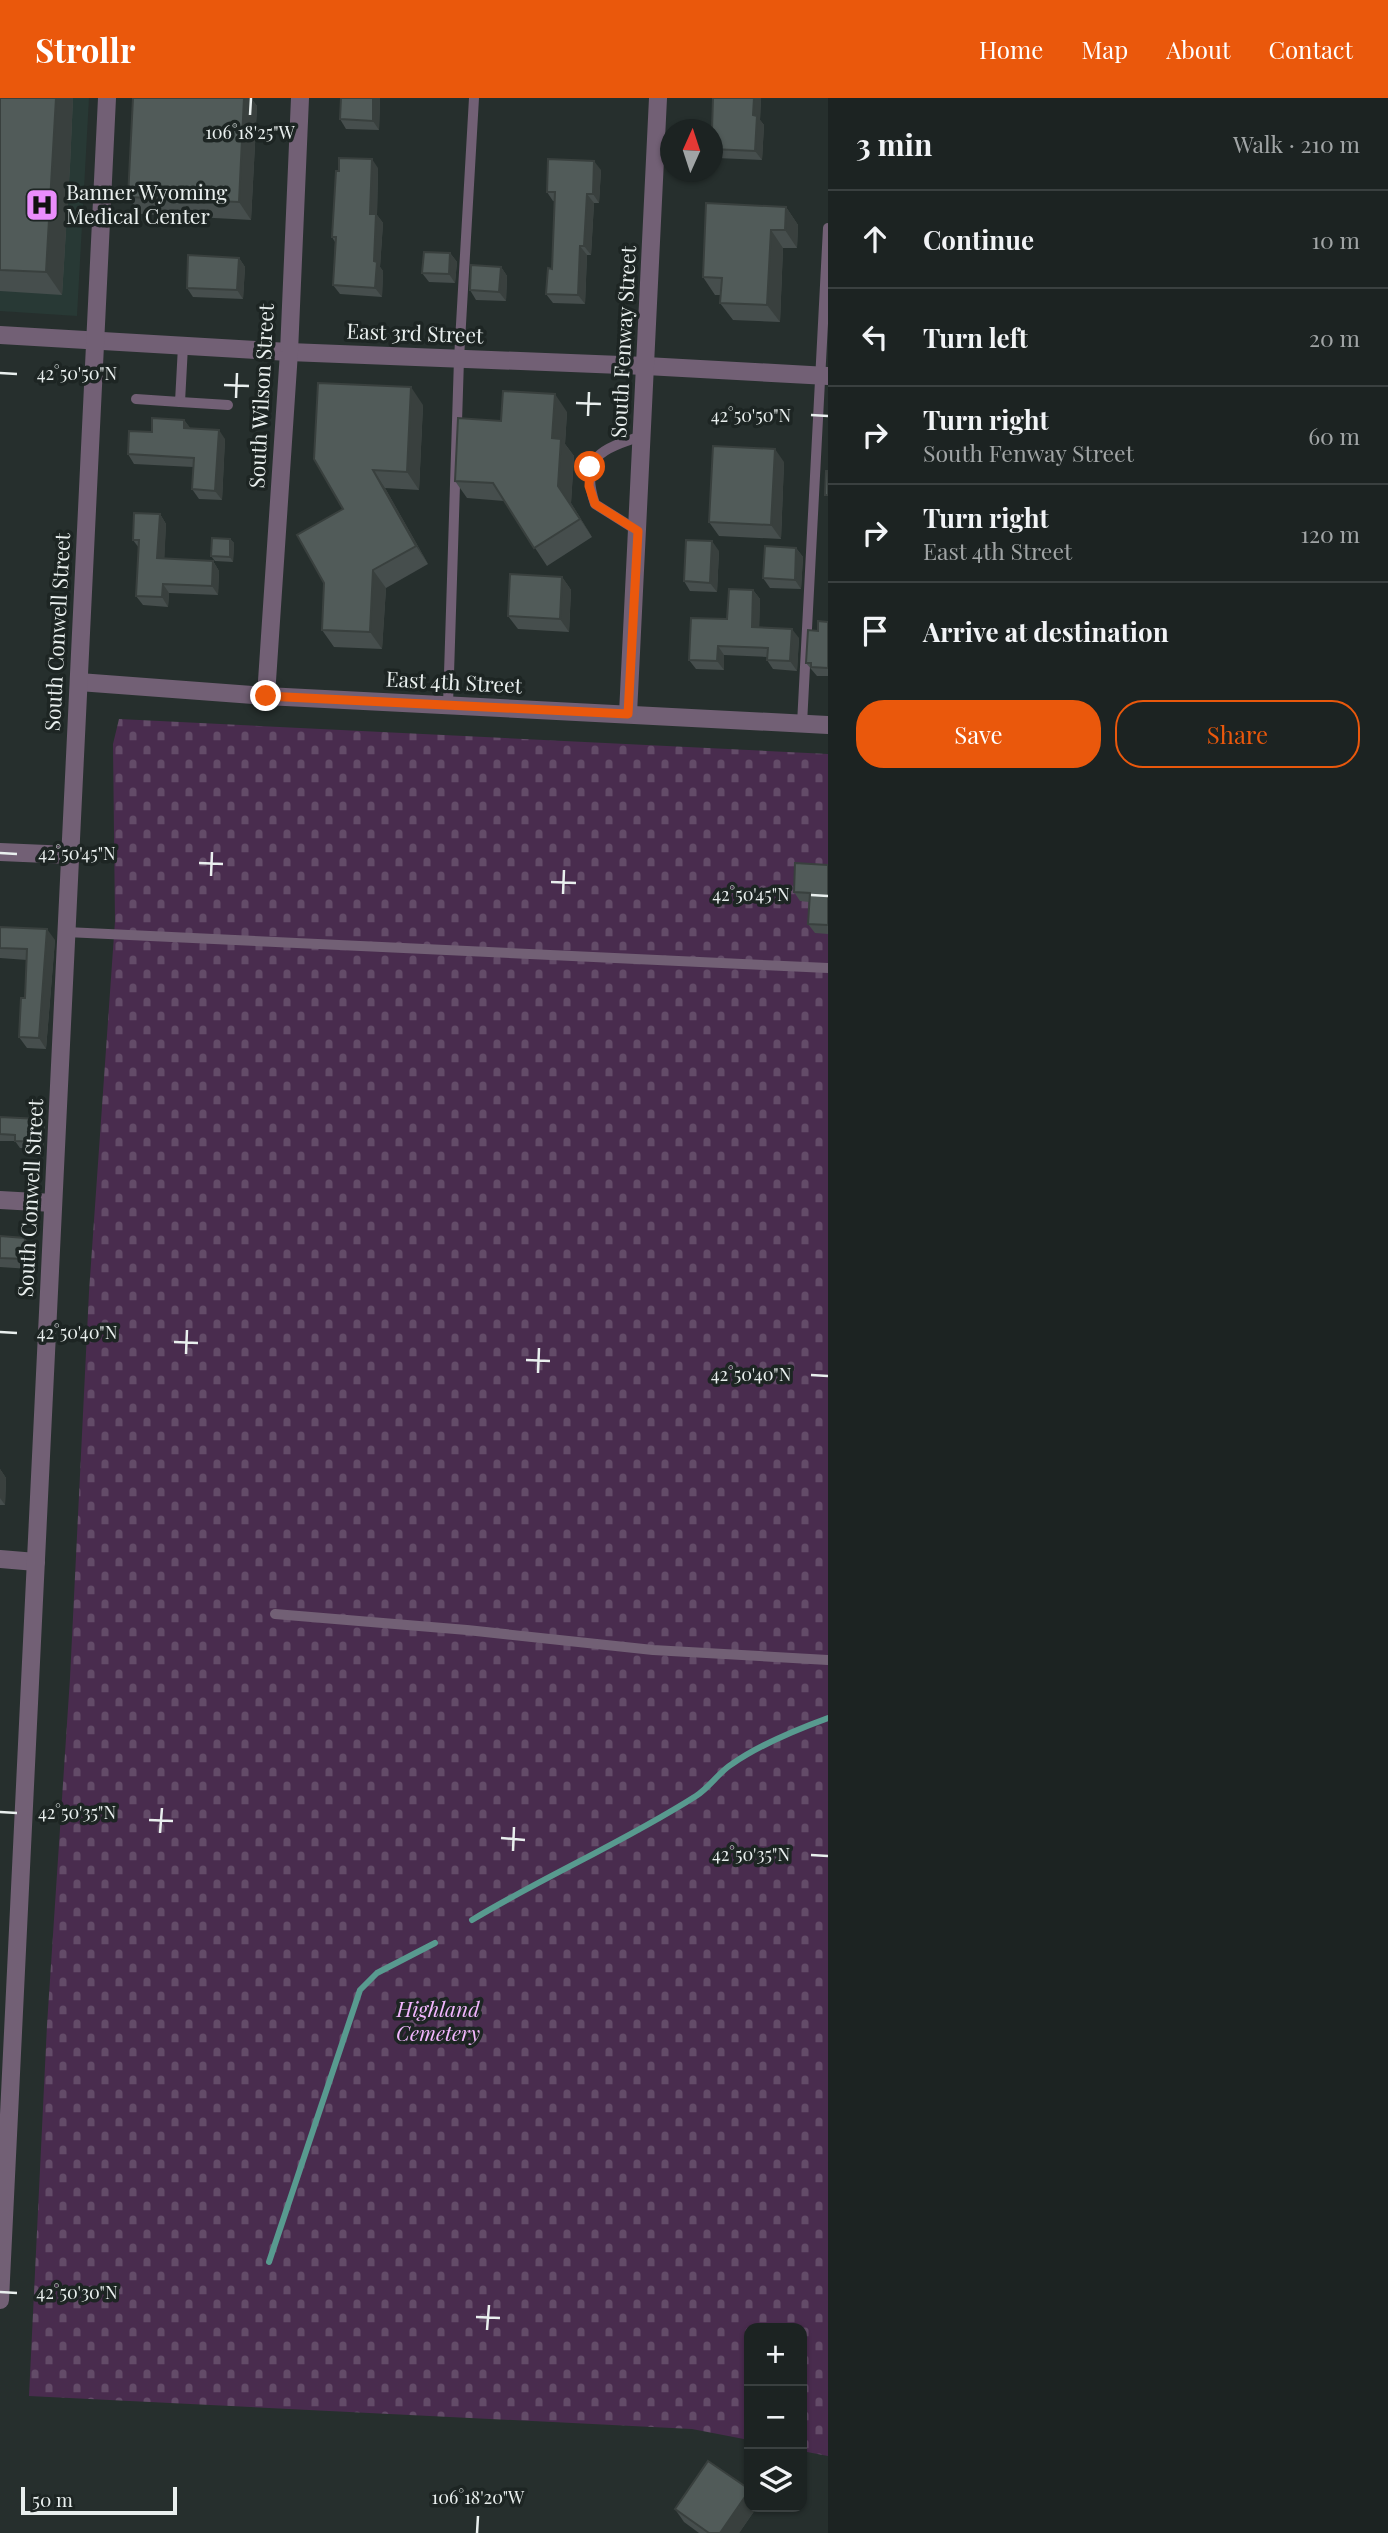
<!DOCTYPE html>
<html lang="en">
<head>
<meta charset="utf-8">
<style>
	body { margin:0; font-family:"Playfair Display",serif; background:#292f2f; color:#f1f3f6 }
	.controls { position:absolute; right:21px; bottom:21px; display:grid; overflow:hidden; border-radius:14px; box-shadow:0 2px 5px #0004 }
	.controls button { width:63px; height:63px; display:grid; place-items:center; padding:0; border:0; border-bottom:2px solid #3a4040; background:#1c2322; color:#f1f3f6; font:35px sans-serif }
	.compass { position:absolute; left:660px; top:21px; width:63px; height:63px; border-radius:50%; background:#1c2322; box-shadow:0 2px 5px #0004; rotate:3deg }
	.scale { position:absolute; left:21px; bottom:18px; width:156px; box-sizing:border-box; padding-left:7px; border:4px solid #e9efee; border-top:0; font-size:19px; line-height:24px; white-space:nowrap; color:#e9efee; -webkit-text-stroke:5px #1d2523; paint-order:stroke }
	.stop { position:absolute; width:21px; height:21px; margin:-16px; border:5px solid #ea580c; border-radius:50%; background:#fff }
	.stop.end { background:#ea580c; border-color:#fff; box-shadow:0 2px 7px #0008 }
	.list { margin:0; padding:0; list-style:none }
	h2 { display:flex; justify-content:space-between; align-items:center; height:91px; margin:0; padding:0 28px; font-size:30px }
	h2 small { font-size:23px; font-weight:400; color:#a0a4a5 }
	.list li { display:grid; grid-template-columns:46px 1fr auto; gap:21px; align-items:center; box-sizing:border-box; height:98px; padding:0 28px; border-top:2px solid #3a4040 }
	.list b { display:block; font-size:26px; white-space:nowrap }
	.list p { margin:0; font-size:23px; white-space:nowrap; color:#a0a4a5 }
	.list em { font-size:23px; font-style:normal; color:#a0a4a5 }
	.actions { display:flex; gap:14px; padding:21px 28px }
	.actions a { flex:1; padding:16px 0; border:2px solid #ea580c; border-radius:28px; text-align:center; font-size:24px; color:#ea580c }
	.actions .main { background:#ea580c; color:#fff }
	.icon { flex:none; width:38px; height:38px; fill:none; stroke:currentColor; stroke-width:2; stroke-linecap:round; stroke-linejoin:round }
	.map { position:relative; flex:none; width:828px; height:2435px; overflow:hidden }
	header { display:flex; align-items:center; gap:42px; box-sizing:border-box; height:98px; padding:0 35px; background:#ea580c; color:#fff }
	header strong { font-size:33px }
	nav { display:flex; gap:38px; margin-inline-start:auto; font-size:24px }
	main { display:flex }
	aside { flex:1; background:#1c2322 }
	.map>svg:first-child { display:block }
	.built { fill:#283935 }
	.cemetery { fill:url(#cemetery-stones) }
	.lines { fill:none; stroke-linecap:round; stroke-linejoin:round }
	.stream { stroke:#589a8f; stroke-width:6 }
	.lane { stroke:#726075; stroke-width:10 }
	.street { stroke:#726075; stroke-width:18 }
	.wall { fill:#464e4d }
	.shaded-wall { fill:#39403e }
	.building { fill:#515b59; stroke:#39403e; stroke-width:2 }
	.route { stroke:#ea580c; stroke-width:9 }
	.ticks { fill:none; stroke:#e9efee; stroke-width:2.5 }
	.labels { text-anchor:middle; stroke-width:7; stroke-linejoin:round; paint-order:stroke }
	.poi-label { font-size:21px; fill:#e9efee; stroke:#1d2523; text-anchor:start }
	.street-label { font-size:21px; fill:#e9efee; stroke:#1d2523 }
	.park-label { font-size:21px; font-style:italic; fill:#f2b6fe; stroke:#1d2523 }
	.ticks-label { font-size:18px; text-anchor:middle; fill:#e9efee; stroke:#1d2523; stroke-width:7; stroke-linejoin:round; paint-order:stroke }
</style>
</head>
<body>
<header>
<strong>Strollr</strong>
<nav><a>Home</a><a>Map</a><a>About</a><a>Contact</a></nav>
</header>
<main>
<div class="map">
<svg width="828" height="2435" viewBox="0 0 828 2435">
	<defs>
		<pattern id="cemetery-stones" width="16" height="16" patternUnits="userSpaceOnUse" patternTransform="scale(1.75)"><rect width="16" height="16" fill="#492c4e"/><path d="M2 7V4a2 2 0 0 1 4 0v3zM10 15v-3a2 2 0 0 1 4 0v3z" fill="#634b68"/></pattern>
	</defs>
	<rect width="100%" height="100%" fill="#262f2d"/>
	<polygon class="built" points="0,0 89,0 77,218 0,213"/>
	<polygon class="cemetery" points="119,621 828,656 828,2358 802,2353 802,2230 749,2230 749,2342 692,2331 29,2298 47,1927 70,1580 89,1194 115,823 113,646"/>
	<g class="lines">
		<g class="stream">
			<path d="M472,1822c73,-44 152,-78 224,-124 14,-9 23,-24 36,-32 29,-20 63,-34 96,-46"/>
			<polyline points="269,2164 360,1892 377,1875 435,1845"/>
		</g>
		<g class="lane">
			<polyline points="136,301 180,304 183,248"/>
			<polyline points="180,304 228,307"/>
			<path d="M638,433l-43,-27c-16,-48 7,-55 47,-68"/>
			<polyline points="448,607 459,261 474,0"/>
			<polyline points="802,626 828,130"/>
			<polyline points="66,834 828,870"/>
			<polyline points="275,1516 467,1532 653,1552 828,1562"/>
		</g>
		<g class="street">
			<polyline points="0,237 289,254 646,268 828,278"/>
			<polyline points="79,584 266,598 828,627"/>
			<polyline points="266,598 289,254 300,0"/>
			<polyline points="628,616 658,0"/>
			<polyline points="0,754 70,757"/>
			<polyline points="0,1102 53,1105"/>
			<polyline points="0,1461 36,1464"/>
			<polyline points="0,2202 107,0"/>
		</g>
	</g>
	<g class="wall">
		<polygon points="0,0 73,0 70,68 62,197 0,193"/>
		<polygon points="133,0 251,0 257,8 251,122 141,116 128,99"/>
		<polygon points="341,0 380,0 379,32 346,31 340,21"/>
		<polygon points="713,0 761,0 760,22 764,27 762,62 717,60 712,53"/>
		<polygon points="378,70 377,117 383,125 380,169 383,173 382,199 340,196 333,187 335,144 332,139"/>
		<polygon points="601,72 599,105 594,105 591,157 587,157 585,206 553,205 546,196 552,171 555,103 553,103 547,94"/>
		<polygon points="786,109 798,127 797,150 783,150 780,224 733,222 720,205 721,197 715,197 703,179"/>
		<polygon points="450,155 457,164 455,185 429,184 422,175"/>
		<polygon points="239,160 245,169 243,201 193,199 187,190"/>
		<polygon points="501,169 507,178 506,203 476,202 470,192"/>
		<polygon points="423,307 419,392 385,390 428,466 386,490 382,551 334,549 322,532 343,411"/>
		<polygon points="567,314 565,346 574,358 571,405 592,439 547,468 504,403 467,400 455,383 501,323"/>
		<polygon points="184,322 190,330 225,341 222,402 199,401 192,391 193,369 134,366 128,356 152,334"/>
		<polygon points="784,364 781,441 719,438 709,424"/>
		<polygon points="160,416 166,426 164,461 213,463 219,473 218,497 169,495 168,509 143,507 136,498 139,450 133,442"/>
		<polygon points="230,441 234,445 233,464 215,463 211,458"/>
		<polygon points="796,450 803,459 801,491 770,490 763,480"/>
		<polygon points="719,453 717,494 690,493 684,483"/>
		<polygon points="562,479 571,492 569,534 518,531 508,518"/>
		<polygon points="753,492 760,501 759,529 799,540 797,573 773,571 767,562 767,559 724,557 724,572 696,571 689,562"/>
		<polygon points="828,524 828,578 817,578 806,565 818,533"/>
		<polygon points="828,767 828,836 815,835 808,826 809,804 800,803 794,794"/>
		<polygon points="0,829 55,842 46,951 27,950 19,939 25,900 27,862 0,860"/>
		<polygon points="0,1019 45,1028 43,1051 20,1050 15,1043 0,1043"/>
		<polygon points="0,1138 31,1149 30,1171 0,1169"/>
		<polygon points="0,1371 6,1380 5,1407 0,1407"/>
		<polygon points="757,2409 739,2435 699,2435 684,2424 675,2411"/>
	</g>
	<g class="shaded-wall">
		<polygon points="56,0 73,0 70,68 62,197 46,174"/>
		<polygon points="244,0 251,0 257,8 251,122 239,104"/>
		<polygon points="373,0 380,0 379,32 373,23"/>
		<polygon points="754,0 761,0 760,22 764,27 762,62 755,53 753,17"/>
		<polygon points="372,61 378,70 377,117 383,125 380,169 383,173 382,199 375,190 370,116"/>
		<polygon points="594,63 601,72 599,105 593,96"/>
		<polygon points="587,96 594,105 591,157 584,148"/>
		<polygon points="786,109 798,127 797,150 785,132"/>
		<polygon points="771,132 783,150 780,224 767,207"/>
		<polygon points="580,148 587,157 585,206 578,197"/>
		<polygon points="450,155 457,164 455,185 449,176"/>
		<polygon points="239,160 245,169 243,201 237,192"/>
		<polygon points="501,169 507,178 506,203 499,194"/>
		<polygon points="411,289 423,307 419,392 407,374"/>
		<polygon points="555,296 567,314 565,346 574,358 571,405 592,439 558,388 552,340"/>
		<polygon points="184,322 191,331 184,330"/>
		<polygon points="219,332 225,341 222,402 215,393"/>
		<polygon points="775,351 784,364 781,441 771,427"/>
		<polygon points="373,372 385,390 428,466 416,448"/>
		<polygon points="160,416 166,426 164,470 157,460"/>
		<polygon points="230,441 234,445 233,464 230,459"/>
		<polygon points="712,443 719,453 717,494 710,485"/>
		<polygon points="796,450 803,459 801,491 795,482"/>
		<polygon points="213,463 219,473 218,497 212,488"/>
		<polygon points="373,472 386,490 382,551 370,534"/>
		<polygon points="562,479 571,492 569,534 560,521"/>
		<polygon points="163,486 169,495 168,509 162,499"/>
		<polygon points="753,492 760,501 759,538 752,529"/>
		<polygon points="792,531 799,540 797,573 790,563"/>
		<polygon points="718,548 724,557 724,572 717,563"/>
		<polygon points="47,831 55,842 46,951 39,940"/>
		<polygon points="40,1021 45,1028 43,1051 39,1044"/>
		<polygon points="25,1140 31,1149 30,1171 24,1161"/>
		<polygon points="0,1371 6,1380 5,1407 0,1400"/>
		<polygon points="749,2393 749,2409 757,2409 739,2435 720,2435"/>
	</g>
	<g class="building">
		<polygon points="0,0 56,0 46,174 0,172"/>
		<polygon points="133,0 244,0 239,104 128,99"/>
		<polygon points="341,0 373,0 373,23 340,21"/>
		<polygon points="713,0 754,0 753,17 757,18 755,53 712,51 712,32"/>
		<polygon points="339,60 372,61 370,116 376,116 374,163 377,164 375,190 333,187 336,139 332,139 336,73 339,73"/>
		<polygon points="548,61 594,63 593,96 587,96 584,148 580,148 578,197 546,196 548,170 552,171 555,94 547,94"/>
		<polygon points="706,105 786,109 785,132 771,132 767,207 720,205 722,180 703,179"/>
		<polygon points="424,154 450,155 449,176 422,175"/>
		<polygon points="188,157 239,160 237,192 187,190"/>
		<polygon points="471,167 501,169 499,194 470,192"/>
		<polygon points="318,285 411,289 407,374 373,372 416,448 373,472 370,534 322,532 324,485 297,437 343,411 314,361"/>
		<polygon points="503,293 555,296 552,340 561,341 558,388 580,421 534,450 493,385 455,383 458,320 501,323"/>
		<polygon points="152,320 184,322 184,330 219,332 215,393 192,391 194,360 128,356 129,333 152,334"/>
		<polygon points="713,348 775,351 771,427 709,424"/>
		<polygon points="826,373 828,373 828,397 825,397"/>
		<polygon points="134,415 160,416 157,460 213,463 212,488 163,486 162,499 136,498 139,442 133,442"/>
		<polygon points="212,440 230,441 230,459 211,458"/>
		<polygon points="686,442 712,443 710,485 684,483"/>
		<polygon points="765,448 796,450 795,482 763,480"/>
		<polygon points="510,476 562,479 560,521 508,518"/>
		<polygon points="729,491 753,492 752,529 792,531 790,563 767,562 768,550 718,548 717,563 689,562 691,520 727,521"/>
		<polygon points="818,523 828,524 828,570 811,569 811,565 806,565 808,532 818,533"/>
		<polygon points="795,765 828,767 828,827 808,826 810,795 794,794"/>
		<polygon points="0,829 47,831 39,940 19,939 21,900 25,900 27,851 0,850"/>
		<polygon points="0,1019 40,1021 39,1044 15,1043 15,1037 0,1036"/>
		<polygon points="0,1138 25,1140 24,1161 0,1160"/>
		<polygon points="708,2363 749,2391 749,2393 720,2435 709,2435 675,2411"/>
	</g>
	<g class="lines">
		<polyline class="route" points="266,598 628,616 638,433 595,406 589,388 590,369"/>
	</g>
	<path class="ticks" d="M250,17l1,-17M0,275l17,1M224,287l25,1M236,300l1,-25M576,305l25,1M811,317l17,1M588,318l1,-24M0,755l17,1M199,765l24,1M211,778l1,-24M551,784l25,1M563,796l1,-24M811,797l17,1M0,1234l17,1M174,1244l24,1M186,1256l1,-24M526,1262l24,1M538,1275l1,-25M811,1277l17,1M0,1714l17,1M149,1722l24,1M160,1735l2,-25M501,1740l24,2M513,1753l1,-24M811,1757l17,1M0,2194l17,1M476,2219l24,1M487,2232l2,-25M477,2435l1,-17"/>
	<defs>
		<symbol id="hospital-square" viewBox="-11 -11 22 22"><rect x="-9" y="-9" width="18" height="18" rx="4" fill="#ea8dfc" stroke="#1d2523"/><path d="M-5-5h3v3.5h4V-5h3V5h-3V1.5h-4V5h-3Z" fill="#111"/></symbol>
	</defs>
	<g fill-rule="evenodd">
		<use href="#hospital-square" x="23" y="88" width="38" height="38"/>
	</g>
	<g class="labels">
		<g class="poi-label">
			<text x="66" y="102">Banner Wyoming<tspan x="66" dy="24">Medical Center</tspan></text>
		</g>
		<g class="street-label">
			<text transform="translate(415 236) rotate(2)" y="7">East 3rd Street</text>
			<text transform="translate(624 244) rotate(-87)" y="7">South Fenway Street</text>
			<text transform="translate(262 298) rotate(-87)" y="7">South Wilson Street</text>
			<text transform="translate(58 534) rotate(-87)" y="7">South Conwell Street</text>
			<text transform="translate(454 585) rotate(3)" y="7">East 4th Street</text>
			<text transform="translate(31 1100) rotate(-87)" y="7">South Conwell Street</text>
		</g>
		<g class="park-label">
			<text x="438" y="1919">Highland<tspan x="438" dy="24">Cemetery</tspan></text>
		</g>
	</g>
	<g class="ticks-label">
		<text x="250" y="41">106°18'25"W</text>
		<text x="77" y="282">42°50'50"N</text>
		<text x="751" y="324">42°50'50"N</text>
		<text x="77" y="762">42°50'45"N</text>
		<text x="751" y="803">42°50'45"N</text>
		<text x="77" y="1241">42°50'40"N</text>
		<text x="751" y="1283">42°50'40"N</text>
		<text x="77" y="1721">42°50'35"N</text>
		<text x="751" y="1763">42°50'35"N</text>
		<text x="77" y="2201">42°50'30"N</text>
		<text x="478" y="2406">106°18'20"W</text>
	</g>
</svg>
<div class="controls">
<button>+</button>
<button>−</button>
<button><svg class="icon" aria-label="layers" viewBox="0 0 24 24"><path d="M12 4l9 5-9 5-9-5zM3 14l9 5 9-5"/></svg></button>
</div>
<svg class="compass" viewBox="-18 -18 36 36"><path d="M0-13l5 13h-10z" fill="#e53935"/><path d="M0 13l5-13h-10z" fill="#a0a4a5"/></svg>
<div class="scale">50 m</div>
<div class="stop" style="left:590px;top:369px"></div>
<div class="stop end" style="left:266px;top:598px"></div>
</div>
<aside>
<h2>3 min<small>Walk · 210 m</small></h2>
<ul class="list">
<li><svg class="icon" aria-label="ahead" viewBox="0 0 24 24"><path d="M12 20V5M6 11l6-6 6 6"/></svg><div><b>Continue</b></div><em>10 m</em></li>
<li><svg class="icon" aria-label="left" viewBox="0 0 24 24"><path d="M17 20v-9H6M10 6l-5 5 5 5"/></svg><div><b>Turn left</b></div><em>20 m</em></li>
<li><svg class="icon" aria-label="right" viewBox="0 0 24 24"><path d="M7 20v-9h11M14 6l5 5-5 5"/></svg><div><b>Turn right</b><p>South Fenway Street</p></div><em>60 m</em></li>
<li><svg class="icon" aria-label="right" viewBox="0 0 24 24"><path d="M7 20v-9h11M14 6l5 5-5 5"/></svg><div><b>Turn right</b><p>East 4th Street</p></div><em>120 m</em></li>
<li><svg class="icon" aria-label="arrive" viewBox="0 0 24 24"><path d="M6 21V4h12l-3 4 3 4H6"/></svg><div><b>Arrive at destination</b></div></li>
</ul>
<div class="actions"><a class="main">Save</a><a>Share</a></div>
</aside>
</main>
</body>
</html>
